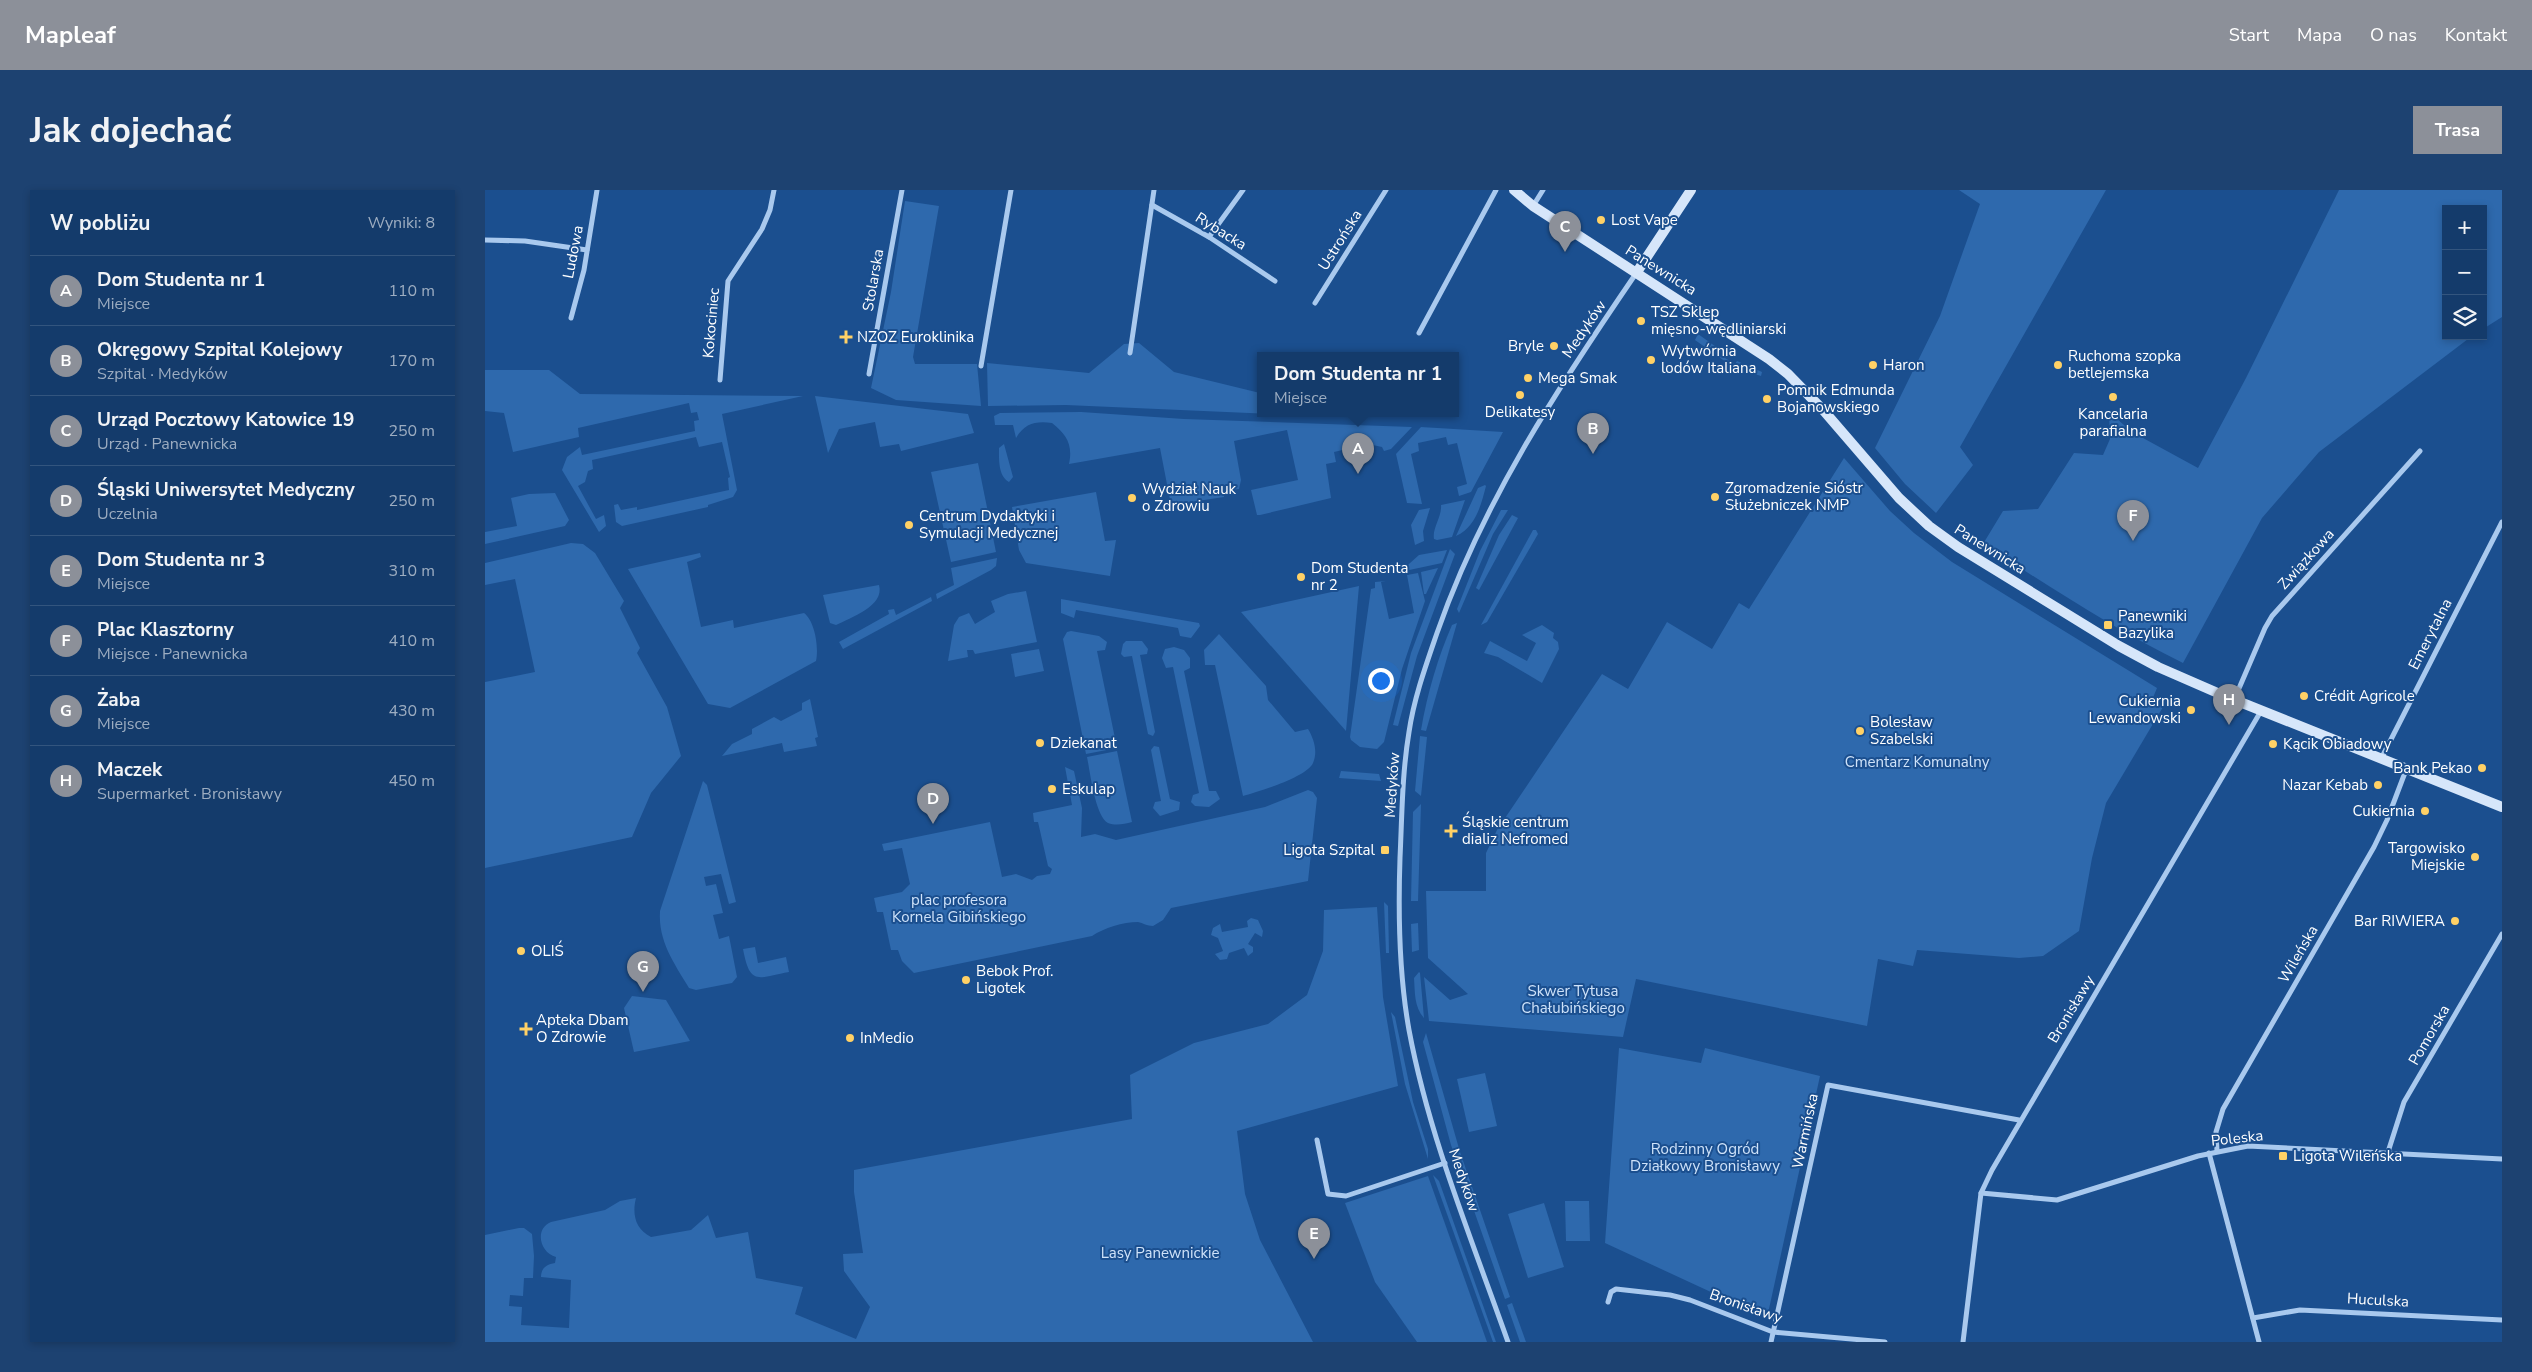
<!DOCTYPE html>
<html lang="pl">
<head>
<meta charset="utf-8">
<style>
	body { margin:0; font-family:"Nunito Sans",sans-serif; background:#1d4271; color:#f1f3f6 }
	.controls { position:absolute; right:15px; top:15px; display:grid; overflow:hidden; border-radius:0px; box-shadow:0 2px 8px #0003 }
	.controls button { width:45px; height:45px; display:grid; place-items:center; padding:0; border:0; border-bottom:1px solid #33557e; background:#143b6b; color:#f1f3f6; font:25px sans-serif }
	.you { position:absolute; left:895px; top:490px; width:18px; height:18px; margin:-12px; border:4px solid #fff; border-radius:50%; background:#1a73e8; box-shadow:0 0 0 8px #1a73e833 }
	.badge { display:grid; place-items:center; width:32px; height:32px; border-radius:50%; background:#8c9099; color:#fff; font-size:16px; font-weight:700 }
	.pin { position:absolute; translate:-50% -41px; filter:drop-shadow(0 1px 2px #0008) }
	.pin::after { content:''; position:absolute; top:26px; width:18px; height:15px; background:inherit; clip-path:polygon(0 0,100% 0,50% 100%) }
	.popup { position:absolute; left:772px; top:162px; width:202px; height:65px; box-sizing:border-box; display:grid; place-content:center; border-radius:0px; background:#143b6b; filter:drop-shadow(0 1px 4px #0005); font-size:16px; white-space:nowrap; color:#9dadc1 }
	.popup b { font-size:19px; color:#f1f3f6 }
	.popup::after { content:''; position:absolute; left:50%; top:100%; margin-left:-10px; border:10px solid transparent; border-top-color:#143b6b }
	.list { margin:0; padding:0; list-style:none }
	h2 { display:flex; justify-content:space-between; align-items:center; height:65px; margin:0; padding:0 20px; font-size:21px }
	h2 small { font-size:16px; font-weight:400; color:#9dadc1 }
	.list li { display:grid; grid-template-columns:32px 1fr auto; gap:15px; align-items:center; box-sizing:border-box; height:70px; padding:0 20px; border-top:1px solid #33557e }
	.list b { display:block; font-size:19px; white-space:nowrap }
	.list p { margin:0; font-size:16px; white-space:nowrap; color:#9dadc1 }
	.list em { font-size:16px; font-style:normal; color:#9dadc1 }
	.icon { flex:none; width:28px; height:28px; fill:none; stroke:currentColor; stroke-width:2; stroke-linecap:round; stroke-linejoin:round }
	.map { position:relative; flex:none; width:2017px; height:1152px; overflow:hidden; border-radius:0px }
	header { display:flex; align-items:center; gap:30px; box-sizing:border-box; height:70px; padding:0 25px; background:#8c9099; color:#fff }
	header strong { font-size:24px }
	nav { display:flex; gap:28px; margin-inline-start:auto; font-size:18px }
	.intro { display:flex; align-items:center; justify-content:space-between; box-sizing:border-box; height:120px; padding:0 30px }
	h1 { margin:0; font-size:35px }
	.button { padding:12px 22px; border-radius:0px; background:#8c9099; color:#fff; font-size:18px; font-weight:700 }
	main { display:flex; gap:30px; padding:0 30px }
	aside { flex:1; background:#143b6b; border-radius:0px; box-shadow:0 2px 8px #0003 }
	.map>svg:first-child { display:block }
	.green { fill:#2e69ad }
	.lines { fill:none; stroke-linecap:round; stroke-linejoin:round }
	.street { stroke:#a9c9ee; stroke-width:5 }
	.secondary { stroke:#d6e6fa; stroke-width:10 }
	.poi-dot { fill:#ffd166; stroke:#1b4f8f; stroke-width:2 }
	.labels { text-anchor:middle; stroke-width:4; stroke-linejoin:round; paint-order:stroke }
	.poi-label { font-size:15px; fill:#fff; stroke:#1b4f8f; text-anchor:start }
	.street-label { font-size:15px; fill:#fff; stroke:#1b4f8f }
	.park-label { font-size:15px; fill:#cfe3fa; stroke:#1b4f8f }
</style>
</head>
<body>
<header>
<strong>Mapleaf</strong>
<nav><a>Start</a><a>Mapa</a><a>O nas</a><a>Kontakt</a></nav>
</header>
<div class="intro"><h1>Jak dojechać</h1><a class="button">Trasa</a></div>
<main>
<aside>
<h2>W pobliżu<small>Wyniki: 8</small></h2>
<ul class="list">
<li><span class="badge">A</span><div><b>Dom Studenta nr 1</b><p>Miejsce</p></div><em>110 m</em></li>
<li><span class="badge">B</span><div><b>Okręgowy Szpital Kolejowy</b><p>Szpital · Medyków</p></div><em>170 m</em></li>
<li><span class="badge">C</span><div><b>Urząd Pocztowy Katowice 19</b><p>Urząd · Panewnicka</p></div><em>250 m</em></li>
<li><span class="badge">D</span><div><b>Śląski Uniwersytet Medyczny</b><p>Uczelnia</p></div><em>250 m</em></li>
<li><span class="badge">E</span><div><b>Dom Studenta nr 3</b><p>Miejsce</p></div><em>310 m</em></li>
<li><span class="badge">F</span><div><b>Plac Klasztorny</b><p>Miejsce · Panewnicka</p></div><em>410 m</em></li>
<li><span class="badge">G</span><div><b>Żaba</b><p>Miejsce</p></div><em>430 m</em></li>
<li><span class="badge">H</span><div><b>Maczek</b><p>Supermarket · Bronisławy</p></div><em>450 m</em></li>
</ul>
</aside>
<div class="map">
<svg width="2017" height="1152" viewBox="0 0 2017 1152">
	<rect width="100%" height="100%" fill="#1b4f8f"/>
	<g class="green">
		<polygon points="1474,0 1621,0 1475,257 1488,275 1451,323 1420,294 1390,258 1455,126 1495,14"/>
		<path d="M1854,0h163v127l-19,12v-120h-37v127h26l-153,116 -57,66 -79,145c-70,-34 -134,-77 -200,-119l20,-33 35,-2 36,-56 29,2 7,-16 -1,-27 23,20 66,36 48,-90z"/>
		<polygon points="420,11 454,16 428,167 430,174 492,174 496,216 411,210 386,198 406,102"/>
		<polygon points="1213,144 1241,164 1240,168 1250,174 1252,171 1277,182 1276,186 1248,177 1210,150"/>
		<polygon points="654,153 689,182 775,203 776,223 808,223 808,225 581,215 503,216 502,173 604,183 639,154"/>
		<polygon points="0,180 64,180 95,204 318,206 237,224 252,300 248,307 223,315 223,317 137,336 131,332 129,315 133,314 136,320 152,317 152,320 244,300 243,288 245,287 237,252 214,257 211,247 107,270 108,279 103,281 100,292 93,296 111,329 119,325 121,336 114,342 77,280 82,267 95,257 97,265 210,241 209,231 214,230 212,222 206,223 204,213 93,238 94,247 28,262 19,223 0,221"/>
		<polygon points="330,206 483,224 489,243 416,261 414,254 395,257 390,232 354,239 343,263"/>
		<path d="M596,222l103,7 228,8 -21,22 -7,2 -2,-4 -14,-3 -34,8 2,10 -10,2 5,34 -71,17h-3l-6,-25 47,-10 -11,-50 -53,11 7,39 -2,9 -16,2 1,6 -53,8 -11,-57 -91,16c4,-19 -2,-29 -17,-41 -16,-2 -27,0 -36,15l-3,-13h-18l-1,-9 6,-3z"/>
		<polygon points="936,237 1018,242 986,302 974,306 972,297 982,294 972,253 963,255 961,247 933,253 934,261 926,264 937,314 922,313 911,264"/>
		<path d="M519,254l9,33 -4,5c-11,-6 -10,-23 -10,-34z"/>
		<polygon points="1359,268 1405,321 1429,343 1467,372 1672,498 1667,510 1678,517 1621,613 1607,668 1594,741 1558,766 1534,768 1432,760 1428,776 1393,769 1382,836 1151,789 1138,847 944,831 939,787 965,810 983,804 943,768 941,701 1001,701 1001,663 1012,640 1117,484 1143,499 1182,432 1227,459 1254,413 1264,419"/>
		<polygon points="493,273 511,362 466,372 446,282"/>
		<path d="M1000,295l1,1c-5,19 -10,41 -30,50l22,-48z"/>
		<polygon points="611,302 620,351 631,350 625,386 541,373 534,360 527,317"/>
		<polygon points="70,303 84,330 80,336 0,354 0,342 32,336 26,308 44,304"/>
		<path d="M980,310l-13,37 -15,3 -3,-1c-2,-11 8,-22 7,-34z"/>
		<polygon points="945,318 938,341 939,351 930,355 926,335 934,320"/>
		<polygon points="1016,320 1023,320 1008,344 974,423 972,419 995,361"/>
		<polygon points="1027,325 1033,328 994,400 991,398 1014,345"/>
		<polygon points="1048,340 1051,340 1053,344 1002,432 996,435"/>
		<polygon points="86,353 98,354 110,363 139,411 135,418 155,458 152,463 182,517 196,566 166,603 147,647 0,678 0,492 50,482 30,389 0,395 0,373"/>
		<polygon points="965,359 970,364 932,466 913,536 908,535 926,463"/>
		<polygon points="962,360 957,373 915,382 934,365"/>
		<path d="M215,363l1,4 -14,5 14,65 32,-7 1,8 70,-15c11,8 15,35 12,48l-86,47 -22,-4 -80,-135z"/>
		<polygon points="512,368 511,376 506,380 452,409 451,404 469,395 466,378"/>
		<polygon points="953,378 941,404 939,404 936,382"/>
		<polygon points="933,383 940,411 917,479 899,552 892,559 875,557 866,550 865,547 886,399 890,398 890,392 901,391 896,392 904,429 929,423 922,385"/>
		<path d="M394,395c6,21 -29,33 -43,40l-6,-2 -7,-28z"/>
		<polygon points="874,396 861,541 756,422"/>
		<polygon points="541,401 552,452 490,464 488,460 482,460 483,467 463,471 469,435 474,427 484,423 490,434 510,422 506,411 523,404"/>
		<polygon points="446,407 447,411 358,459 354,452 404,424 403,420 409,419 411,425"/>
		<polygon points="576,409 714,433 715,436 706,448 695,446 693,438 591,420 589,428 576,423"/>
		<path d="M972,433l-31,108 -5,-1c6,-36 17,-73 31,-105z"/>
		<polygon points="1057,435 1069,443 1068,448 1073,452 1074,459 1057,493 1013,467 999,463 1005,451 1042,471 1051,453 1037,445"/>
		<polygon points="586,441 614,446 622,452 620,460 612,461 632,558 601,564 578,449 582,442"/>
		<path d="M734,444l47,52 2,14 27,32 13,-3c6,10 10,23 5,34 -6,14 -55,29 -70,33l-28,-131h-10l-1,-15z"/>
		<polygon points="641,451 657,451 663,459 662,464 655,465 670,542 668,546 663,544 647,466 639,467 636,464 638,454"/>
		<polygon points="689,457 699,460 705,468 705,478 699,481 724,601 731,601 735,609 724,617 710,616 706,612 708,605 714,603 688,477 681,478 677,468 680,459"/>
		<polygon points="554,459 559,481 530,487 526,464"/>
		<polygon points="325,509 333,547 330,548 332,556 299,562 297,553 237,566 247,554 267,544 267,539 289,527 296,531 317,520 317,513"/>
		<polygon points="935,546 942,547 936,606 930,601"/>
		<polygon points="669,556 674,557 685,609 695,612 694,620 675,626 668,618 670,612 676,611 666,560"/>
		<path d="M632,561l15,71c-8,2 -16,4 -24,1 -13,-7 -18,-52 -21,-66z"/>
		<path d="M580,577l9,4 8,37 -1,29 14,-3 21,6 149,-33 43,-17 5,2 4,6 -9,83 -137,27 -8,12 -10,6c-6,0 -10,-3 -15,-4 -15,0 -34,6 -46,14l-178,37 -12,-12 -4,-11h-7l-8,-38h-6l-3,-14 28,-6 8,-8 -8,-36 -18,3 -2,-7 108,-22 12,55 14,-3 16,6 5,-4 13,-2 2,-5 -4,-3 -10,-44h-4l-1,-9 39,-8z"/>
		<polygon points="856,581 894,584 896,591 854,588"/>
		<path d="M218,591l4,4 29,117 -7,2 -8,-30 -17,3 2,9 10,-2 7,29 -10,2 6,24 10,-3 8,41 -5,6 -36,7 -7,-2c-15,-25 -31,-47 -29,-77z"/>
		<polygon points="936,614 933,711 926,711 928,622"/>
		<polygon points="899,712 903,716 904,763 901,763"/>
		<path d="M892,717l6,90 15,89 -161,45 8,63 15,46 53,102h-828v-107l34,-7h5l8,6 2,22 -1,22h-9l-1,18 -13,-1 -1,11 13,1 -1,18 48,3 2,-48 -30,-3c0,-9 6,-13 14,-14l1,-6c-16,-4 -22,-28 -5,-35l54,-12 15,-9 16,-3c-4,16 -1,31 15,39l40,-7 17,-15 8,23 32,-6 8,46 47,9 -8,27 61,25 14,-32 -26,-36 -1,-17 20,-1 -9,-61v-22l278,-51 -2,-44 64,-32 74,-19 39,-29 16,-44 1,-41z"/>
		<polygon points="766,728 773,730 778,741 777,747 770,743 763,754 768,757 768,762 763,766 759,758 744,763 742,769 735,770 730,764 738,761 733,748 726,745 728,738 735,734 737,742 763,737 762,731"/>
		<polygon points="933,733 934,760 927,762 926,734"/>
		<path d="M270,757l3,16 28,-6 3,15c-32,6 -39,14 -46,-23z"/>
		<path d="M934,782l1,1 4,45c-10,-11 -9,-26 -10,-40z"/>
		<polygon points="147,806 181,810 205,851 149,862 139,818"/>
		<polygon points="906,822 910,827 928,912 943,959 943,969 920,894"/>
		<polygon points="941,843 975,962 1025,1107 1020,1109 966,955 938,852"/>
		<polygon points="1134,858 1216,873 1220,858 1335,886 1282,1128 1120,1053"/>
		<polygon points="1000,883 1012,936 984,942 972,889"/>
		<polygon points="948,985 954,991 1011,1152 1008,1152"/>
		<polygon points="943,986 1002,1152 932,1152 890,1092 860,1013"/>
		<polygon points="1080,1011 1104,1011 1105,1051 1081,1051"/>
		<polygon points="1059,1013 1079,1077 1043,1088 1023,1024"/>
		<polygon points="1027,1113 1041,1152 1035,1152 1022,1115"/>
	</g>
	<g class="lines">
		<g class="street">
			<polyline points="667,15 724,47 790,91"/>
			<polyline points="1048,16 1058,0"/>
			<polyline points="724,47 758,0"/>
			<polyline points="0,50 40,51 102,60"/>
			<polyline points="830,113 901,0"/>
			<polyline points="86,128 99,80 112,0"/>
			<polyline points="934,143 1011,0"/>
			<polyline points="645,163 669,0"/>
			<polyline points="496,176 526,0"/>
			<polyline points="384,184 417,0"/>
			<polyline points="235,190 243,91 277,39 285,20 289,0"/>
			<polyline points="1749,510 1780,438 1787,426 1935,261"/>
			<polyline points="1896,569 2017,332"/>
			<polyline points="832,950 843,1004 861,1006 960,973"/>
			<polyline points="1732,961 1731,942 1738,919 1889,657 1902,630 1921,580"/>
			<polyline points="1903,962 1919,912 2017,744"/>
			<polyline points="1724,963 1774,1152"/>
			<polyline points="1496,1003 1572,1010 1713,966 1763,956 2017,969"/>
			<polyline points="1123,1112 1126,1102 1131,1099 1185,1105 1205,1110 1288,1142 1400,1152"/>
			<polyline points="1768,1128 1815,1120 2017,1130"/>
			<path d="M1023,1152c-36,-102 -79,-205 -99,-312 -10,-56 -11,-115 -9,-172 2,-42 2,-84 9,-126 5,-34 17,-67 28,-99 46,-132 122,-247 200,-361"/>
			<polyline points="1286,1152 1343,895 1534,930"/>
			<polyline points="1478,1152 1496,1003 1507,980 1776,521"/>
		</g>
		<g class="secondary">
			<polyline points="1029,0 1048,16 1284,169 1303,184 1339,221 1414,308 1444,336 1473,357 1634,456 1673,477 1735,504 2017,617"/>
			<polyline points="1152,82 1206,0"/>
		</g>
	</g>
	<g class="poi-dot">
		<circle cx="1116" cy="30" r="5"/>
		<circle cx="1156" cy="131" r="5"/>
		<path d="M358.5 139.5h5v5h5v5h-5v5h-5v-5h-5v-5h5z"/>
		<circle cx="1069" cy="156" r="5"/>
		<circle cx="1166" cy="170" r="5"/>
		<circle cx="1388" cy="175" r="5"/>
		<circle cx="1573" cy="175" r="5"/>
		<circle cx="1043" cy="188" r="5"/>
		<circle cx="1035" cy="205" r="5"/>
		<circle cx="1628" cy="207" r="5"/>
		<circle cx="1282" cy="209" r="5"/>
		<circle cx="1230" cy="307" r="5"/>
		<circle cx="647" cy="308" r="5"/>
		<circle cx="424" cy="335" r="5"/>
		<circle cx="816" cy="387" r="5"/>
		<rect x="1618" y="430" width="10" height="10" rx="2.5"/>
		<circle cx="1819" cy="506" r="5"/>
		<circle cx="1706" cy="520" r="5"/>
		<circle cx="1375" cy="541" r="5"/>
		<circle cx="555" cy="553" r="5"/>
		<circle cx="1788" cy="554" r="5"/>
		<circle cx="1997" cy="578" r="5"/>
		<circle cx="1893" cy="595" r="5"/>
		<circle cx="567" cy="599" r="5"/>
		<circle cx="1940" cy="621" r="5"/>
		<path d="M963.5 633.5h5v5h5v5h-5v5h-5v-5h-5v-5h5z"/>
		<rect x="895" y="655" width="10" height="10" rx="2.5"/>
		<circle cx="1990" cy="667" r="5"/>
		<circle cx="1970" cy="731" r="5"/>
		<circle cx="36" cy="761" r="5"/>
		<circle cx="481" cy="790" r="5"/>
		<path d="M38.5 831.5h5v5h5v5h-5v5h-5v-5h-5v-5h5z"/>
		<circle cx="365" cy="848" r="5"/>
		<rect x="1793" y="961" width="10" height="10" rx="2.5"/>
	</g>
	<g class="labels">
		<g class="poi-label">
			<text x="1126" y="35">Lost Vape</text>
			<text x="1166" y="127">TSZ Sklep<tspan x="1166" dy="17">mięsno-wędliniarski</tspan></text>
			<text x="372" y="152">NZOZ Euroklinika</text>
			<text x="1059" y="161" text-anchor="end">Bryle</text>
			<text x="1176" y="166">Wytwórnia<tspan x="1176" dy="17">lodów Italiana</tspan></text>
			<text x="1583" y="171">Ruchoma szopka<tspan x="1583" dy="17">betlejemska</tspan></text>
			<text x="1398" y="180">Haron</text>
			<text x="1053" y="193">Mega Smak</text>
			<text x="1292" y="205">Pomnik Edmunda<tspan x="1292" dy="17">Bojanowskiego</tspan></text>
			<text x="1035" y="227" text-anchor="middle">Delikatesy</text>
			<text x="1628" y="229" text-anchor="middle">Kancelaria<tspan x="1628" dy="17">parafialna</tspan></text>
			<text x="1240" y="303">Zgromadzenie Sióstr<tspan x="1240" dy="17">Służebniczek NMP</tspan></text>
			<text x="657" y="304">Wydział Nauk<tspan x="657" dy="17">o Zdrowiu</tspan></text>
			<text x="434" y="331">Centrum Dydaktyki i<tspan x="434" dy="17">Symulacji Medycznej</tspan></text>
			<text x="826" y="383">Dom Studenta<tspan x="826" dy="17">nr 2</tspan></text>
			<text x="1633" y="431">Panewniki<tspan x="1633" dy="17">Bazylika</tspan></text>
			<text x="1829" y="511">Crédit Agricole</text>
			<text x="1696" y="516" text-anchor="end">Cukiernia<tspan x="1696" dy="17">Lewandowski</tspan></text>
			<text x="1385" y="537">Bolesław<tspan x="1385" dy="17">Szabelski</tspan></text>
			<text x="565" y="558">Dziekanat</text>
			<text x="1798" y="559">Kącik Obiadowy</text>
			<text x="1987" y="583" text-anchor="end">Bank Pekao</text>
			<text x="1883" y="600" text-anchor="end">Nazar Kebab</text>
			<text x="577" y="604">Eskulap</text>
			<text x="1930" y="626" text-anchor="end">Cukiernia</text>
			<text x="977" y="637">Śląskie centrum<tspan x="977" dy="17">dializ Nefromed</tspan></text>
			<text x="1980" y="663" text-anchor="end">Targowisko<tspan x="1980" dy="17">Miejskie</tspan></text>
			<text x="890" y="665" text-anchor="end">Ligota Szpital</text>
			<text x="1960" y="736" text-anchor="end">Bar RIWIERA</text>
			<text x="46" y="766">OLIŚ</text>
			<text x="491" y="786">Bebok Prof.<tspan x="491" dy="17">Ligotek</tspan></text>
			<text x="51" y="835">Apteka Dbam<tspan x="51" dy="17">O Zdrowie</tspan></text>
			<text x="375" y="853">InMedio</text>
			<text x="1808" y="971">Ligota Wileńska</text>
		</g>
		<g class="street-label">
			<text transform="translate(736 41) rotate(32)" y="5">Rybacka</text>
			<text transform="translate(855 50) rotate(-58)" y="5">Ustrońska</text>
			<text transform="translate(88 62) rotate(-79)" y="5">Ludowa</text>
			<text transform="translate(1176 80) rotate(32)" y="5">Panewnicka</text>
			<text transform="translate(388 90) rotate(-80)" y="5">Stolarska</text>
			<text transform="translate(226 133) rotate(-85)" y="5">Kokociniec</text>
			<text transform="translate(1099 139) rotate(-56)" y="5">Medyków</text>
			<text transform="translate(1505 359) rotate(32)" y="5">Panewnicka</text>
			<text transform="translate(1821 369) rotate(-48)" y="5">Związkowa</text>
			<text transform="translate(1945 444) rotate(-63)" y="5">Emerytalna</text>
			<text transform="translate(907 595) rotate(-86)" y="5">Medyków</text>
			<text transform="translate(1813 764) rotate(-60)" y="5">Wileńska</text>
			<text transform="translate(1586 819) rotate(-59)" y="5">Bronisławy</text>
			<text transform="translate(1944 845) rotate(-60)" y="5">Pomorska</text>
			<text transform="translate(1320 941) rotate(-78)" y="5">Warmińska</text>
			<text transform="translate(1752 948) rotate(-6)" y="5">Poleska</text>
			<text transform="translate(979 990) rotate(71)" y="5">Medyków</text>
			<text transform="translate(1893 1110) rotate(3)" y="5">Huculska</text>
			<text transform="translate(1261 1116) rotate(19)" y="5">Bronisławy</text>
		</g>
		<g class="park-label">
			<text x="1432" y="577">Cmentarz Komunalny</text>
			<text x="474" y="715">plac profesora<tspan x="474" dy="17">Kornela Gibińskiego</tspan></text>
			<text x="1088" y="806">Skwer Tytusa<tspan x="1088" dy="17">Chałubińskiego</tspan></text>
			<text x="1220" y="964">Rodzinny Ogród<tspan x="1220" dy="17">Działkowy Bronisławy</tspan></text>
			<text x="675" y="1068">Lasy Panewnickie</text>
		</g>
	</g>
</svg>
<div class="controls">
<button>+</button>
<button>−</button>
<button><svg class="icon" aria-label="layers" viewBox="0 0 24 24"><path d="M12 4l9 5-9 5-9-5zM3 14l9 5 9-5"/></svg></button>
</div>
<div class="you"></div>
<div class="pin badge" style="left:873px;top:284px">A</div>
<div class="popup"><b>Dom Studenta nr 1</b>Miejsce</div>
<div class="pin badge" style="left:1108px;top:264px">B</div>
<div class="pin badge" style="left:1080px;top:62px">C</div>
<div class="pin badge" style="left:448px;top:634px">D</div>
<div class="pin badge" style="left:829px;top:1069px">E</div>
<div class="pin badge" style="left:1648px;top:351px">F</div>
<div class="pin badge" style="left:158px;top:802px">G</div>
<div class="pin badge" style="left:1744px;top:535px">H</div>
</div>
</main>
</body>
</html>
